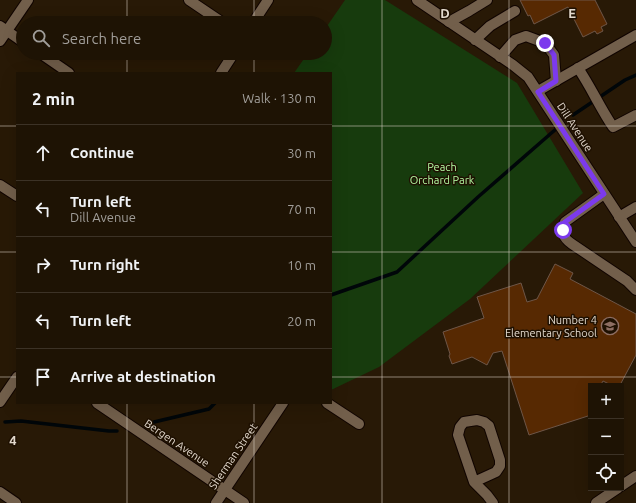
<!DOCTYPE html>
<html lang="en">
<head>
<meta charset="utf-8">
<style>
	body { margin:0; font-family:Ubuntu,sans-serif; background:#2b2013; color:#f1f3f6 }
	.controls { position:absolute; right:12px; bottom:12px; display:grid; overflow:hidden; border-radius:0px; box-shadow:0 4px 16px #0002 }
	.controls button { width:36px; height:36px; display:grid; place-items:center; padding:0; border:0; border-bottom:1px solid #3c3226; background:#1e1304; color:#f1f3f6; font:20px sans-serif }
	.stop { position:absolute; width:12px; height:12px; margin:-9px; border:3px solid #7c3aed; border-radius:50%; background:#fff }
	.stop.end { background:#7c3aed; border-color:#fff; box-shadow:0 1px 4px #0008 }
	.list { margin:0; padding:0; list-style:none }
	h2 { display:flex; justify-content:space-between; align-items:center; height:52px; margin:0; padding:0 16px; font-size:17px }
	h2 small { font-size:13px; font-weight:400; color:#a19e9a }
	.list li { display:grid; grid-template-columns:26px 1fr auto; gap:12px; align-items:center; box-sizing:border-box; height:56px; padding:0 16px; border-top:1px solid #3c3226 }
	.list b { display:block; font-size:15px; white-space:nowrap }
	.list p { margin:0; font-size:13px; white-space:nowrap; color:#a19e9a }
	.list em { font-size:13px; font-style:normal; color:#a19e9a }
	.icon { flex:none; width:22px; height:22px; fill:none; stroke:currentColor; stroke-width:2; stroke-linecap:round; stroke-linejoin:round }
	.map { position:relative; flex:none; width:636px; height:503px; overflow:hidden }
	.search { position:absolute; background:#1e1304; box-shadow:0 4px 16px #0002; left:16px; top:16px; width:316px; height:44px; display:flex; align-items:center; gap:10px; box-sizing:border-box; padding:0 14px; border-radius:22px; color:#a19e9a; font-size:15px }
	.panel { position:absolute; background:#1e1304; box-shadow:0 4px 16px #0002; left:16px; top:72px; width:316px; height:332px; border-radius:0px }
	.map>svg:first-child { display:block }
	.green { fill:#173b0d }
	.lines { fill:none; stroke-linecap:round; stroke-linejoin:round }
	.stream { stroke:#000609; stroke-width:3.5 }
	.building { fill:#572902; stroke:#6e5648 }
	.minor-casing { stroke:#100400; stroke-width:12 }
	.minor { stroke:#725f4b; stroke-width:10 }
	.route { stroke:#7c3aed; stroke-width:5 }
	.grid { fill:none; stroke:#e3d9cd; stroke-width:1; stroke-opacity:0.55 }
	.labels { text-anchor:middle; stroke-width:3; stroke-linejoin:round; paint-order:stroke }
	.street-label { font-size:11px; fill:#e3d9cd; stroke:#1e1001 }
	.park-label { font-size:11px; fill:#b4f9a2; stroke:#1e1001 }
	.poi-label { font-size:11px; fill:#e3d9cd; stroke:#1e1001; text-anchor:end }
	.grid-label { font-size:13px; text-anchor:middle; font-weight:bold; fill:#e3d9cd; stroke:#1e1001; stroke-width:3; stroke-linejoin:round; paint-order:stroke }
</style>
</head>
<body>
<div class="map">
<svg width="636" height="503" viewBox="0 0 636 503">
	<rect width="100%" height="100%" fill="#281906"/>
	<polygon class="green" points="345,0 385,0 517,83 583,193 470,299 379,367 331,390 331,73 294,73 308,53 325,53 325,29"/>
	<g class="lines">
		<g class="stream">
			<polyline points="573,115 625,80 636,75"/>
			<polyline points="331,295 397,272 478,197 556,129"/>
			<polyline points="5,422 21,421 109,431 117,431"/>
			<polyline points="154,422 209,409 215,403"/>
		</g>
	</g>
	<g class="building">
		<polygon points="520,0 595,0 607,24 601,27 603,31 597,34 595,31 583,37 568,7 534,24 530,15 528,16"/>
		<polygon points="555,264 573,273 570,279 636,314 636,355 620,385 613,386 603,381 600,386 591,386 591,415 529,435 502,351 493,353 487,365 472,357 452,364 449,356 450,354 443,332 484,318 477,297 521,283 527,302 537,299"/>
	</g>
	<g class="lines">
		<defs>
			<g id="minor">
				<polyline points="189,0 223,23"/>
				<polyline points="417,0 513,65 528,77 636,242"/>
				<polyline points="449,22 469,11 487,0"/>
				<polyline points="253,23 268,0"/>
				<polyline points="0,26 23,42"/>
				<polyline points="475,40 490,26 515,11"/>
				<polyline points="0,41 28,0"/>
				<polyline points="40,53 69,73"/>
				<polyline points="500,57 515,40 526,36 545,43 554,55 556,81"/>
				<path d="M578,68c13,19 22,40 35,59l23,-12"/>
				<polyline points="221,73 234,53"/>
				<polyline points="538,91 636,35"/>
				<polyline points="0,185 17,196"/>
				<path d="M604,194l-39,28c-4,10 -2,16 7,22l55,37 9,9"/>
				<polyline points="619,217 636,207"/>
				<polyline points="0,402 17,377"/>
				<polyline points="97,403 244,503"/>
				<polyline points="327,403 359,424"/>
				<polyline points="474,482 496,472 500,466 500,460 489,426 484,422 477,420 464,422 460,427 458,435 474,482 487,495 493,503"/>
				<polyline points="621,486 636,476"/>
				<polyline points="0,492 16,503"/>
				<polyline points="216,503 283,403"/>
				<polyline points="596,503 618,488"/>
			</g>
		</defs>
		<use href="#minor" class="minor-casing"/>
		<use href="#minor" class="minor"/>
	</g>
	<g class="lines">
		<polyline class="route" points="545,43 554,55 556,81 538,92 604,194 565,222 563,228 563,230"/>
	</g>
	<path class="grid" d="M127,0v23M254,0v23M382,0v503M509,0v503M127,53v20M254,53v20M0,126h17M331,126h305M0,252h17M331,252h305M0,377h17M331,377h305M127,403v100M254,403v100"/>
	<defs>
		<symbol id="school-ring" viewBox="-11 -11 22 22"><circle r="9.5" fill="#1e1001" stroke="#8d6e63" stroke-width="1.5"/><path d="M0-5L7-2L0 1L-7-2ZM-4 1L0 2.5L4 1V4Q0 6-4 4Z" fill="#8d6e63"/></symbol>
	</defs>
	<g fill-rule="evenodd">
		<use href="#school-ring" x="600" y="316" width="20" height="20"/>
	</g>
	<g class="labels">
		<g class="street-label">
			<text transform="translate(575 127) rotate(57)" y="4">Dill Avenue</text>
			<text transform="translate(177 443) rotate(34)" y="4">Bergen Avenue</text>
			<text transform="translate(233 456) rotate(-56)" y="4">Sherman Street</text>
		</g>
		<g class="park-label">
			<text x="442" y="171">Peach<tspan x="442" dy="13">Orchard Park</tspan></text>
		</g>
		<g class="poi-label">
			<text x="597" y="324">Number 4<tspan x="597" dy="13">Elementary School</tspan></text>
		</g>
	</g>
	<g class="grid-label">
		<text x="445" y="18">D</text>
		<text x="572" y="18">E</text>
		<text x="13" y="445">4</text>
	</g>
</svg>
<div class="controls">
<button>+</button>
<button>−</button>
<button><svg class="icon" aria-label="locate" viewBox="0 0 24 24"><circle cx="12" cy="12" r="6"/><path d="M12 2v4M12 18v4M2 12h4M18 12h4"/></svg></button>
</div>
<div class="stop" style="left:563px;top:230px"></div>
<div class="stop end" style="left:545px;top:43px"></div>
<div class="search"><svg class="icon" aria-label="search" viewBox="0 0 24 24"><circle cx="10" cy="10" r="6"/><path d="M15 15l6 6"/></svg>Search here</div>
<section class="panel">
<h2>2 min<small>Walk · 130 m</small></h2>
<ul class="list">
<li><svg class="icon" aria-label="ahead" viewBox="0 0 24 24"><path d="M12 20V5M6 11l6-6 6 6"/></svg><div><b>Continue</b></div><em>30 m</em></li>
<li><svg class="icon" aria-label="left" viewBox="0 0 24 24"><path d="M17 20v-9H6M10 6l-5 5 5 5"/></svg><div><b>Turn left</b><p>Dill Avenue</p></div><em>70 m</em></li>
<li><svg class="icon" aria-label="right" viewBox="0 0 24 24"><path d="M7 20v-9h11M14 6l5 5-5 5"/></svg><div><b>Turn right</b></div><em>10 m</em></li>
<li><svg class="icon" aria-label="left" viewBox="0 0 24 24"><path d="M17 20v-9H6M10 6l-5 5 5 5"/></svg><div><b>Turn left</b></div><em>20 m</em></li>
<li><svg class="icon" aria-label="arrive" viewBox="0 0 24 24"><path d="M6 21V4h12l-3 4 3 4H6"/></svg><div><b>Arrive at destination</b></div></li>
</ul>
</section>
</div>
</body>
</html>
